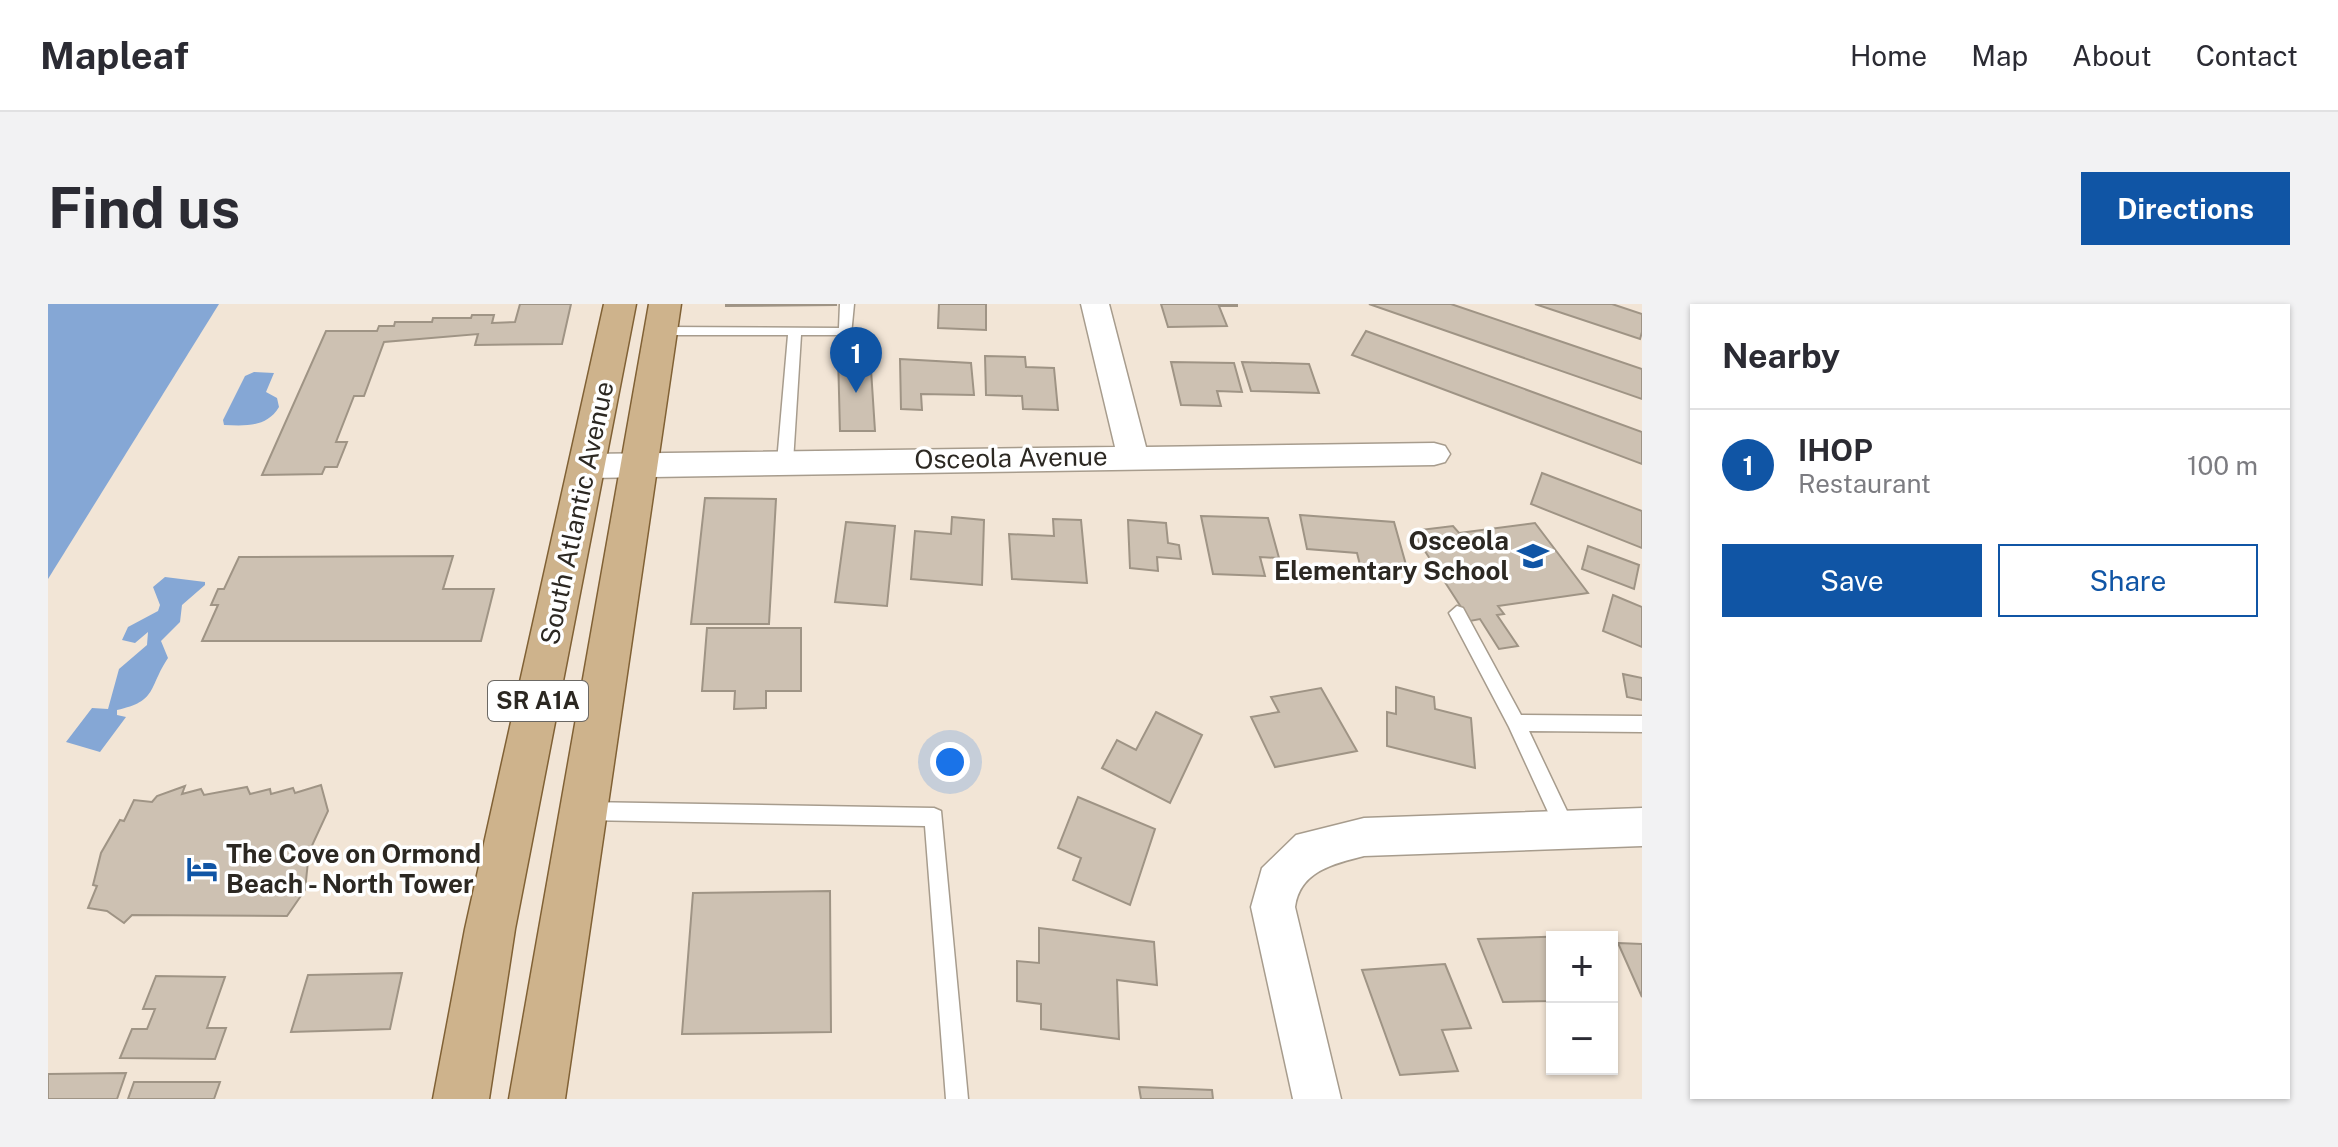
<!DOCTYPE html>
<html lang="en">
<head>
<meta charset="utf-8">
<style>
	body { margin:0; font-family:"Public Sans",sans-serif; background:#f2f2f3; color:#2b2b33 }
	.controls { position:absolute; right:24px; bottom:24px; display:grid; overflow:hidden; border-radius:0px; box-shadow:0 2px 6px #0004 }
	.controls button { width:72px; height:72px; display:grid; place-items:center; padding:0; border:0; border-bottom:2px solid #e1e1e2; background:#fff; color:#2b2b33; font:40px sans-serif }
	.you { position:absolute; left:902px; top:458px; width:28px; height:28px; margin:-20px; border:6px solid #fff; border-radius:50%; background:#1a73e8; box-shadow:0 0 0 12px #1a73e833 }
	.badge { display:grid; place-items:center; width:52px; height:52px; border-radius:50%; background:#1055a5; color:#fff; font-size:26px; font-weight:700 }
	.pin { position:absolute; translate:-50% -66px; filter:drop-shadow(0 2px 4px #0008) }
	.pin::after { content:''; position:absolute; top:42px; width:28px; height:24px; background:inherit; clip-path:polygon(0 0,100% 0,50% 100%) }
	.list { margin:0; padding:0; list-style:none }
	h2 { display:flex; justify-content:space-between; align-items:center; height:104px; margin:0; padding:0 32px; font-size:34px }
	h2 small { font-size:26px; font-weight:400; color:#7c7c81 }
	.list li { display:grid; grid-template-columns:52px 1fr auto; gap:24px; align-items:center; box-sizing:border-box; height:112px; padding:0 32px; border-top:2px solid #e1e1e2 }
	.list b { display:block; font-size:30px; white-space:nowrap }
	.list p { margin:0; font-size:26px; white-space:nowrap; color:#7c7c81 }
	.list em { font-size:26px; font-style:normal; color:#7c7c81 }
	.actions { display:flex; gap:16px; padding:24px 32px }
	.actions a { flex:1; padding:18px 0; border:2px solid #1055a5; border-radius:0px; text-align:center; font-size:28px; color:#1055a5 }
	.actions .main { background:#1055a5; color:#fff }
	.map { position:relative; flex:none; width:1594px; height:795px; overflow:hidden; border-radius:0px }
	header { display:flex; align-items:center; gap:48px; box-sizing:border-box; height:112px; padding:0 40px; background:#fff; border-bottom:2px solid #e1e1e2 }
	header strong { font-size:38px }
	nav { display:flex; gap:44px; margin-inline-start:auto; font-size:28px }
	.intro { display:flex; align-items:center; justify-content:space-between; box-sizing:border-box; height:192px; padding:0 48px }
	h1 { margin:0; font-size:56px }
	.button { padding:20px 36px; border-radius:0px; background:#1055a5; color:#fff; font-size:28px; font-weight:700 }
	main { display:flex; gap:48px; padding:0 48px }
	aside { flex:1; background:#fff; border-radius:0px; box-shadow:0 2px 6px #0004 }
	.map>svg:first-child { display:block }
	.water { fill:#85a7d5 }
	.building { fill:#cdc1b2; stroke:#9f9485; stroke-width:2 }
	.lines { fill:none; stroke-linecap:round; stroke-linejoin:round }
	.service-casing { stroke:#a79c8d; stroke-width:3 }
	.minor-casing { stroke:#a79c8d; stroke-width:3 }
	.primary-casing { stroke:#806135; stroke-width:3 }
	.service { fill:#fff; fill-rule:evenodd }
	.minor { fill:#fff; fill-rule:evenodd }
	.primary { fill:#ceb38c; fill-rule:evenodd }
	.labels { text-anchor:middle; stroke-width:7; stroke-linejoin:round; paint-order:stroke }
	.shield { fill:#fff; stroke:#6b6864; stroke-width:2 }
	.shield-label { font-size:24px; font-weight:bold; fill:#2c2822 }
	.street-label { font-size:26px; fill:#2c2822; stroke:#fff }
	.poi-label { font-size:26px; font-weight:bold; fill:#2c2822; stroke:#fff; text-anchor:end }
</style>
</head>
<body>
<header>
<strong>Mapleaf</strong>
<nav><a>Home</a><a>Map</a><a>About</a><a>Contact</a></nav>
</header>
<div class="intro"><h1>Find us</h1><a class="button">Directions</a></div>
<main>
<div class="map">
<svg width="1594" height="795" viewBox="0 0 1594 795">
	<rect width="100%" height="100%" fill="#f2e5d6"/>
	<g class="water">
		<polygon points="0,0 171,0 0,275"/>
		<path d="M206,68l20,1 -8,19 11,6 2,9c-12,20 -32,19 -55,18l-1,-5 22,-44z"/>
		<path d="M117,273l40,5v3l-23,20 -2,17 -19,19 7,17c-20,30 -10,43 -51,52v5l9,2 -26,35 -34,-10 26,-34 16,1 11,-40 28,-24 1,-13 -13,11 -13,-3 6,-13 30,-16 2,-6 -7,-18z"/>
	</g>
	<g class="building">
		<polygon points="472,0 523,0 514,40 427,41 430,30 336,38 316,92 306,92 288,138 299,138 289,163 277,163 274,170 214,171 278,27 329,27 331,22 346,22 347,18 384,18 385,14 423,14 424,11 446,11 444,19 467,18"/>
		<polygon points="678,0 788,0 788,1 678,2"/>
		<polygon points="891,0 938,0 938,26 890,24"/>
		<polygon points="1113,0 1189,0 1189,2 1171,2 1179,22 1120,23"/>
		<polygon points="1321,0 1403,0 1594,65 1594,95"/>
		<polygon points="1487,0 1564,0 1594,10 1594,28 1592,35"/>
		<polygon points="1318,27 1594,128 1594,160 1304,51"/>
		<polygon points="822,50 827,127 792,127 790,51"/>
		<polygon points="937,52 977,53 978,63 1006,64 1010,106 975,105 974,92 938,91"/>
		<polygon points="852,55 923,59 926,91 873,90 874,106 853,105"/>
		<polygon points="1123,58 1186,59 1194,88 1169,87 1173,102 1133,101"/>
		<polygon points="1194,58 1261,60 1271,89 1203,87"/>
		<polygon points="1494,169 1594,207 1594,244 1483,200"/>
		<polygon points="657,194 728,195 721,320 643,320"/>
		<polygon points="1252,211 1346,218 1360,268 1313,265 1309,249 1259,245"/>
		<polygon points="1153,212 1220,214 1231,254 1212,253 1217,272 1165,270"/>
		<polygon points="904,213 936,216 934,281 863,275 867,227 903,230"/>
		<polygon points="1005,215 1033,216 1039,279 964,275 961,230 1006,232"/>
		<polygon points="1080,216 1118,219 1120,239 1131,241 1133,255 1109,253 1110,267 1082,264"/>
		<polygon points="798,218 847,222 839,302 787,298"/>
		<polygon points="1487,219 1540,289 1450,302 1456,310 1449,311 1470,342 1451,345 1432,315 1422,317 1364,227 1405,222 1411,229"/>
		<polygon points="1540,242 1591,261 1586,285 1534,265"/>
		<polygon points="405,252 395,285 446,285 433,337 154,337 170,301 163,301 170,285 176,285 191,253"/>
		<polygon points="1565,291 1594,303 1594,343 1555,327"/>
		<polygon points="659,324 753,324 753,387 718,387 718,404 686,405 687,387 654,387"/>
		<polygon points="1575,370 1594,374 1594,396 1579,393"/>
		<polygon points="1348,383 1386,393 1387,405 1423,414 1427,464 1339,442 1339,408 1348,410"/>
		<polygon points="1273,384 1309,447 1227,463 1203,413 1231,408 1223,393"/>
		<polygon points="1108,408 1154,431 1122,499 1054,464 1069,436 1088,446"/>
		<polygon points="273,481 280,507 261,548 257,586 239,612 84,611 76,619 59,607 40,604 49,582 45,581 53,549 72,516 76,517 86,496 104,498 109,492 137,482 134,490 153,485 156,491 199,483 202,490 222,485 223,490 245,484 247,489"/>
		<polygon points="1030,493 1107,525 1082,601 1025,576 1033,554 1010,544"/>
		<polygon points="782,587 783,728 634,730 645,589"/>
		<polygon points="991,624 1106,638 1109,681 1069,676 1071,735 993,725 993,700 969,697 969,657 991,659"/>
		<polygon points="1527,632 1504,633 1504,697 1455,698 1430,635"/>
		<polygon points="1570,639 1594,640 1594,693"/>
		<polygon points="1397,660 1423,724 1394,726 1410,767 1352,771 1314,666"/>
		<polygon points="354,669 342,725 243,728 260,671"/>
		<polygon points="108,672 177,673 159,724 178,724 167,755 72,754 84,725 99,725 107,705 95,705"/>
		<polygon points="78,769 69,795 0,795 0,770"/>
		<polygon points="86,778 172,778 166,795 80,795"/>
		<polygon points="1091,783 1164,786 1165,795 1093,795"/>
	</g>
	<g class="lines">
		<defs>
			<g id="service">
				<polygon points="792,0 806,0 803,31 753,31 745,158 737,163 729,158 740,31 613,31 606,27 613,23 791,24"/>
				<polygon points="1409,302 1415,304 1473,411 1594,412 1594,428 1481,427 1528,526 1525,532 1518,535 1511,532 1461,423 1401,309"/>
				<polygon points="536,498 886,504 893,507 920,795 898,795 877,522 536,516 529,513 526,507 529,501"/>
			</g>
			<g id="minor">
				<polygon points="1033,0 1061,0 1098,143 1386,139 1397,142 1402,150 1397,158 1386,161 540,174 529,170 524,162 529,154 540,150 1067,143"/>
				<path d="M1594,504v38l-278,10c-31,8 -64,15 -69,51l46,192h-48l-42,-192 11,-39 34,-33 68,-17z"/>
			</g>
			<g id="primary">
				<polygon points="556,0 588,0 467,625 441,795 385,795 417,625"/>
				<polygon points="601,0 633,0 517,795 461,795"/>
			</g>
		</defs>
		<use href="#service" class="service-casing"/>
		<use href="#minor" class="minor-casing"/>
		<use href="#primary" class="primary-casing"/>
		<use href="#service" class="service"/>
		<use href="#minor" class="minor"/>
		<use href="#primary" class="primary"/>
	</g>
	<defs>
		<symbol id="school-bare" viewBox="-9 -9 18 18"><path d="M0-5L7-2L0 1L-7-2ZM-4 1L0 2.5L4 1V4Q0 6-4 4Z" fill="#1055a5" stroke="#fff" stroke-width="2.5" paint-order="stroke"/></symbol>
		<symbol id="hotel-bare" viewBox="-9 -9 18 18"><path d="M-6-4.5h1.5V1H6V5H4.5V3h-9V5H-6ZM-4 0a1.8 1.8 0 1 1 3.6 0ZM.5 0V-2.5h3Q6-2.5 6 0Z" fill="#1055a5" stroke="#fff" stroke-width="2.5" paint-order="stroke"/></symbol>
	</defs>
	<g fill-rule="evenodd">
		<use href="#school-bare" x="1463" y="230" width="44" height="44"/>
		<use href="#hotel-bare" x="132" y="543" width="44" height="44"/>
	</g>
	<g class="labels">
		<rect class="shield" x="440" y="377" width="100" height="40" rx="6"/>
		<g class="shield-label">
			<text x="490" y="405">SR A1A</text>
		</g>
		<g class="street-label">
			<text transform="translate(963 154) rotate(-1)" y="9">Osceola Avenue</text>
			<text transform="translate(529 209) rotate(-78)" y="9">South Atlantic Avenue</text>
		</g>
		<g class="poi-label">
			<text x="1461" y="246">Osceola<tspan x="1461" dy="30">Elementary School</tspan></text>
			<text x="178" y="559" text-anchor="start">The Cove on Ormond<tspan x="178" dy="30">Beach - North Tower</tspan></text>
		</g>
	</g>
</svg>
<div class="controls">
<button>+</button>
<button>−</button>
</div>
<div class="you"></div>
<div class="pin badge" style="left:808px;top:89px">1</div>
</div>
<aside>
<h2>Nearby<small></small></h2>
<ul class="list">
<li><span class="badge">1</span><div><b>IHOP</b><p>Restaurant</p></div><em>100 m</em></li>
</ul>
<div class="actions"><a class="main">Save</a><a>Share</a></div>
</aside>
</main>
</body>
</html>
